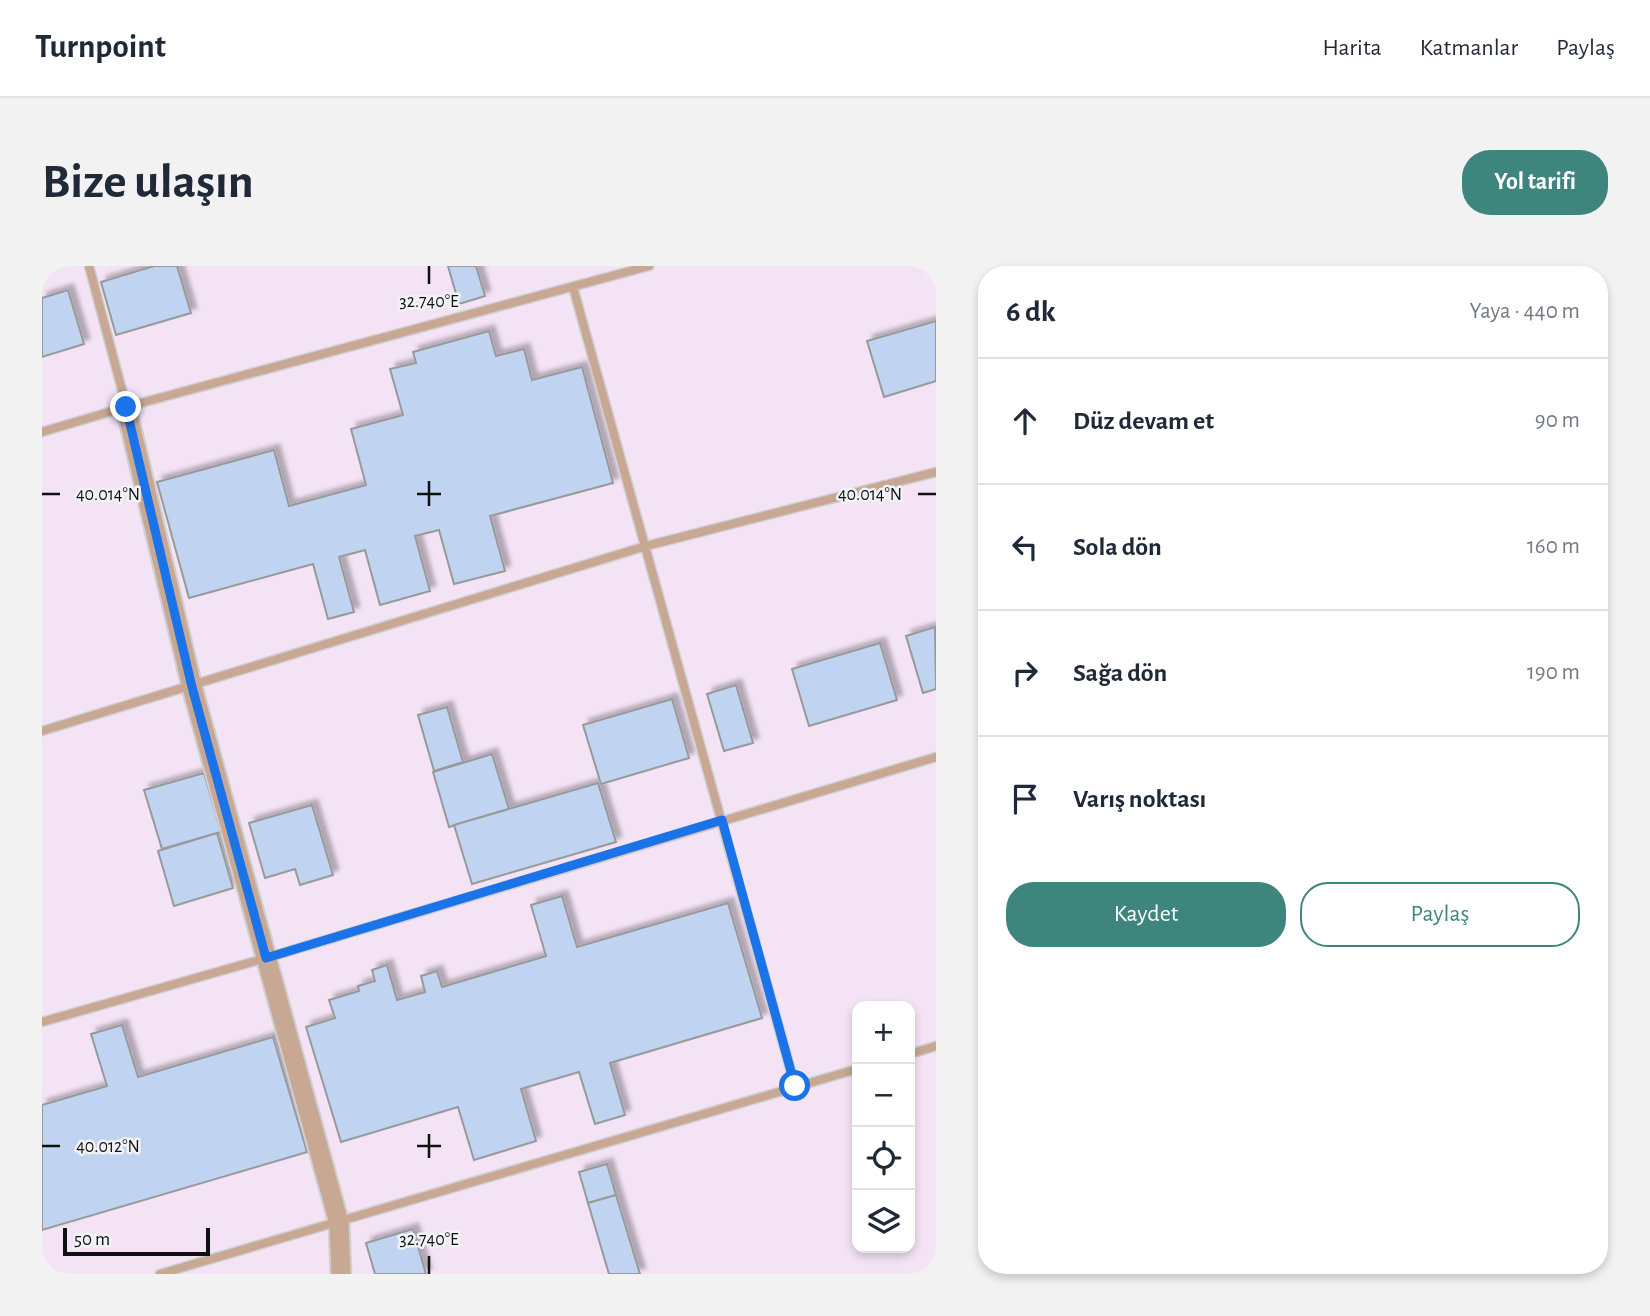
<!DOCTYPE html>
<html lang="tr">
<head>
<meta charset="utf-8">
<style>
	body { margin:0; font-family:"Alegreya Sans",sans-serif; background:#f2f2f3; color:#1f2937 }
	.controls { position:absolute; right:21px; bottom:21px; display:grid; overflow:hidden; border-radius:14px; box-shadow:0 4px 10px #0003 }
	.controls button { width:63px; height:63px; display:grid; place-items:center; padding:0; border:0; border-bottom:2px solid #e0e1e3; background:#fff; color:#1f2937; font:35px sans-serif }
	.scale { position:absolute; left:21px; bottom:18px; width:147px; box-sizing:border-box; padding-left:7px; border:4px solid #0f1010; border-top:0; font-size:19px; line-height:24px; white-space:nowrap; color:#0f1010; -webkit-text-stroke:5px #f1f3f6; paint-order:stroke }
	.stop { position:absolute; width:21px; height:21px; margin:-16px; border:5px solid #1a73e8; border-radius:50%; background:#fff }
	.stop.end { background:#1a73e8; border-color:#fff; box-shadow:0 2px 7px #0008 }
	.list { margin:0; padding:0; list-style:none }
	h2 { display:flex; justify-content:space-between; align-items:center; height:91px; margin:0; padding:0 28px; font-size:30px }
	h2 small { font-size:23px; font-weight:400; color:#747a83 }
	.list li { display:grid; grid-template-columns:46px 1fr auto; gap:21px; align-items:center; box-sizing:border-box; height:126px; padding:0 28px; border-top:2px solid #e0e1e3 }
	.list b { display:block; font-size:26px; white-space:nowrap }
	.list em { font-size:23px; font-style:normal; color:#747a83 }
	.actions { display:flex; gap:14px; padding:21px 28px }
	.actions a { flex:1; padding:16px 0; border:2px solid #3e857e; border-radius:28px; text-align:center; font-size:24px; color:#3e857e }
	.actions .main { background:#3e857e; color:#fff }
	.icon { flex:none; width:38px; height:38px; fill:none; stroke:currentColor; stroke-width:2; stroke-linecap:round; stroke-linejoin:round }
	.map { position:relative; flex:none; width:894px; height:1008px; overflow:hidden; border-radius:28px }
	header { display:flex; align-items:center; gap:42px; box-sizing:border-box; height:98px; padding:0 35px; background:#fff; border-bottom:2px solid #e0e1e3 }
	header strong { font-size:33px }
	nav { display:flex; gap:38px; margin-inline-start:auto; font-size:24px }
	.intro { display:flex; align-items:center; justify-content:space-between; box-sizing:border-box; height:168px; padding:0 42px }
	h1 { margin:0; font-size:49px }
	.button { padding:18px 32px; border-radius:28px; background:#3e857e; color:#fff; font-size:24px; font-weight:700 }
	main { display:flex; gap:42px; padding:0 42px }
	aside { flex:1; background:#fff; border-radius:28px; box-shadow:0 4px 10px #0003 }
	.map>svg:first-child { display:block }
	.industrial { fill:#f4e3f5; fill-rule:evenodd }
	.building { fill:#c0d4f1; stroke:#97999b; stroke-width:2; filter:url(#shadow) }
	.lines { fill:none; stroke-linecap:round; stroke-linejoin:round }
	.service-casing { stroke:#cdcfd1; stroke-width:11 }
	.tertiary-casing { stroke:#cdcfd1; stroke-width:23 }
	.service { stroke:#c8a793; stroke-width:8 }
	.tertiary { stroke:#c8a793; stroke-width:19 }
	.route { stroke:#1a73e8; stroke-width:9 }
	.ticks { fill:none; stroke:#0f1010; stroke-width:2.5 }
	.ticks-label { font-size:18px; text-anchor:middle; fill:#0f1010; stroke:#f1f3f6; stroke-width:5; stroke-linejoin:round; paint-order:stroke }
</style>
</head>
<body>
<header>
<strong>Turnpoint</strong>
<nav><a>Harita</a><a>Katmanlar</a><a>Paylaş</a></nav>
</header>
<div class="intro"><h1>Bize ulaşın</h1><a class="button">Yol tarifi</a></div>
<main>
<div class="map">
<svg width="894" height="1008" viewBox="0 0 894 1008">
	<defs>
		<filter id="shadow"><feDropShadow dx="5.5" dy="-5.5" stdDeviation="2" flood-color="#0004"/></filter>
	</defs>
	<rect width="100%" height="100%" fill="#f1f3f6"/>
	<path class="industrial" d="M0,0h894v1008h-894zM815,740h53v242h-53z"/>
	<g class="building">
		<polygon points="112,0 135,0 149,47 74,69 59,16"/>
		<polygon points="406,0 434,0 443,30 417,38"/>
		<polygon points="26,24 42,78 0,91 0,32"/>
		<polygon points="894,55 894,115 842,131 825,75"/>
		<polygon points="447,65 454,90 482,83 490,114 540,101 571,217 448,250 463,305 412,318 397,264 373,270 388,325 338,339 323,284 297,291 312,346 286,353 271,298 147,332 115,216 232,184 247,240 324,219 309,163 361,149 348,103 374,97 371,86"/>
		<polygon points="893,361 894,423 881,427 864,370"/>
		<polygon points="838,377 855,434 767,460 750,403"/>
		<polygon points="694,419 711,477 682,485 665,428"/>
		<polygon points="630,433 647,492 559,518 541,459"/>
		<polygon points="405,441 421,496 392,505 376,449"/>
		<polygon points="450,488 467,543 407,561 391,506"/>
		<polygon points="162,507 179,566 120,583 102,524"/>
		<polygon points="556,517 574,576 430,618 412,559"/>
		<polygon points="270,539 291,609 258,619 253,603 223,612 207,557"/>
		<polygon points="175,567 191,622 132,640 116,585"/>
		<polygon points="520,630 535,681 686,637 720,752 568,797 583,849 553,858 537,806 479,823 494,875 432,894 416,841 299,876 264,761 293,752 287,734 317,725 316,720 333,715 330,704 345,699 355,734 383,726 379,710 395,705 400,721 504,690 489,639"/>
		<polygon points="80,759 96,811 231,771 265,886 0,964 0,839 65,820 49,768"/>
		<polygon points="565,898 574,929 546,937 537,906"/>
		<polygon points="574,929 598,1008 567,1008 546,937"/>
		<polygon points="371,963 384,1008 333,1008 324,977"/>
	</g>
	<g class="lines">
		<defs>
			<g id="service">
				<polyline points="47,0 84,139"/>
				<polyline points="531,21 753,820"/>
				<polyline points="0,166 84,141 607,0"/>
				<polyline points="0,465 604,280 894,206"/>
				<polyline points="0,756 224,692 894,491"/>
				<polyline points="868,788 894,780"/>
				<polyline points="118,1008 815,803"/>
			</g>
			<polyline id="tertiary" points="84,141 150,421 297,957 299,1008"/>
		</defs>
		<use href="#service" class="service-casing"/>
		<use href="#tertiary" class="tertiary-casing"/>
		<use href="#service" class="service"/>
		<use href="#tertiary" class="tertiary"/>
	</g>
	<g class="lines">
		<polyline class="route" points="84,141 150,421 224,692 680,554 753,820"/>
	</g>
	<path class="ticks" d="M387,0v18M387,215v25M0,228h18M375,228h24M876,228h18M387,868v24M0,880h18M375,880h24M387,990v18"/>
	<g class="ticks-label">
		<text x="387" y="41">32.740°E</text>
		<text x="66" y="234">40.014°N</text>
		<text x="828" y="234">40.014°N</text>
		<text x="66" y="886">40.012°N</text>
		<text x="387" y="979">32.740°E</text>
	</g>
</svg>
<div class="controls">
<button>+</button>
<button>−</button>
<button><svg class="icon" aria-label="locate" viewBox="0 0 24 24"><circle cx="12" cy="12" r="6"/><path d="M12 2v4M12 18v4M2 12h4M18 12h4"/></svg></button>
<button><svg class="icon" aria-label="layers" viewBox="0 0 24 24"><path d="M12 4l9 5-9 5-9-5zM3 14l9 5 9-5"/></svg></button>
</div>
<div class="scale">50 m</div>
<div class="stop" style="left:753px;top:820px"></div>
<div class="stop end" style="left:84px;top:141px"></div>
</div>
<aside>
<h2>6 dk<small>Yaya · 440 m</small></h2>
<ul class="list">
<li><svg class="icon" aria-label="ahead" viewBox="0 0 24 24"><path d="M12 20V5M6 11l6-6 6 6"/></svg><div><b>Düz devam et</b></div><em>90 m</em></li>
<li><svg class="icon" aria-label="left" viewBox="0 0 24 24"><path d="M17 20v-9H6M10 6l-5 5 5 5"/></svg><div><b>Sola dön</b></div><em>160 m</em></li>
<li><svg class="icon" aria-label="right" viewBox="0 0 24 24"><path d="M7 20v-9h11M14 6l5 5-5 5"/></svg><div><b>Sağa dön</b></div><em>190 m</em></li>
<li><svg class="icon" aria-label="arrive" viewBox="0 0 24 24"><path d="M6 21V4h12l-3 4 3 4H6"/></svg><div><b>Varış noktası</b></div></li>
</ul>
<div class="actions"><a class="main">Kaydet</a><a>Paylaş</a></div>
</aside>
</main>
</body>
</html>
